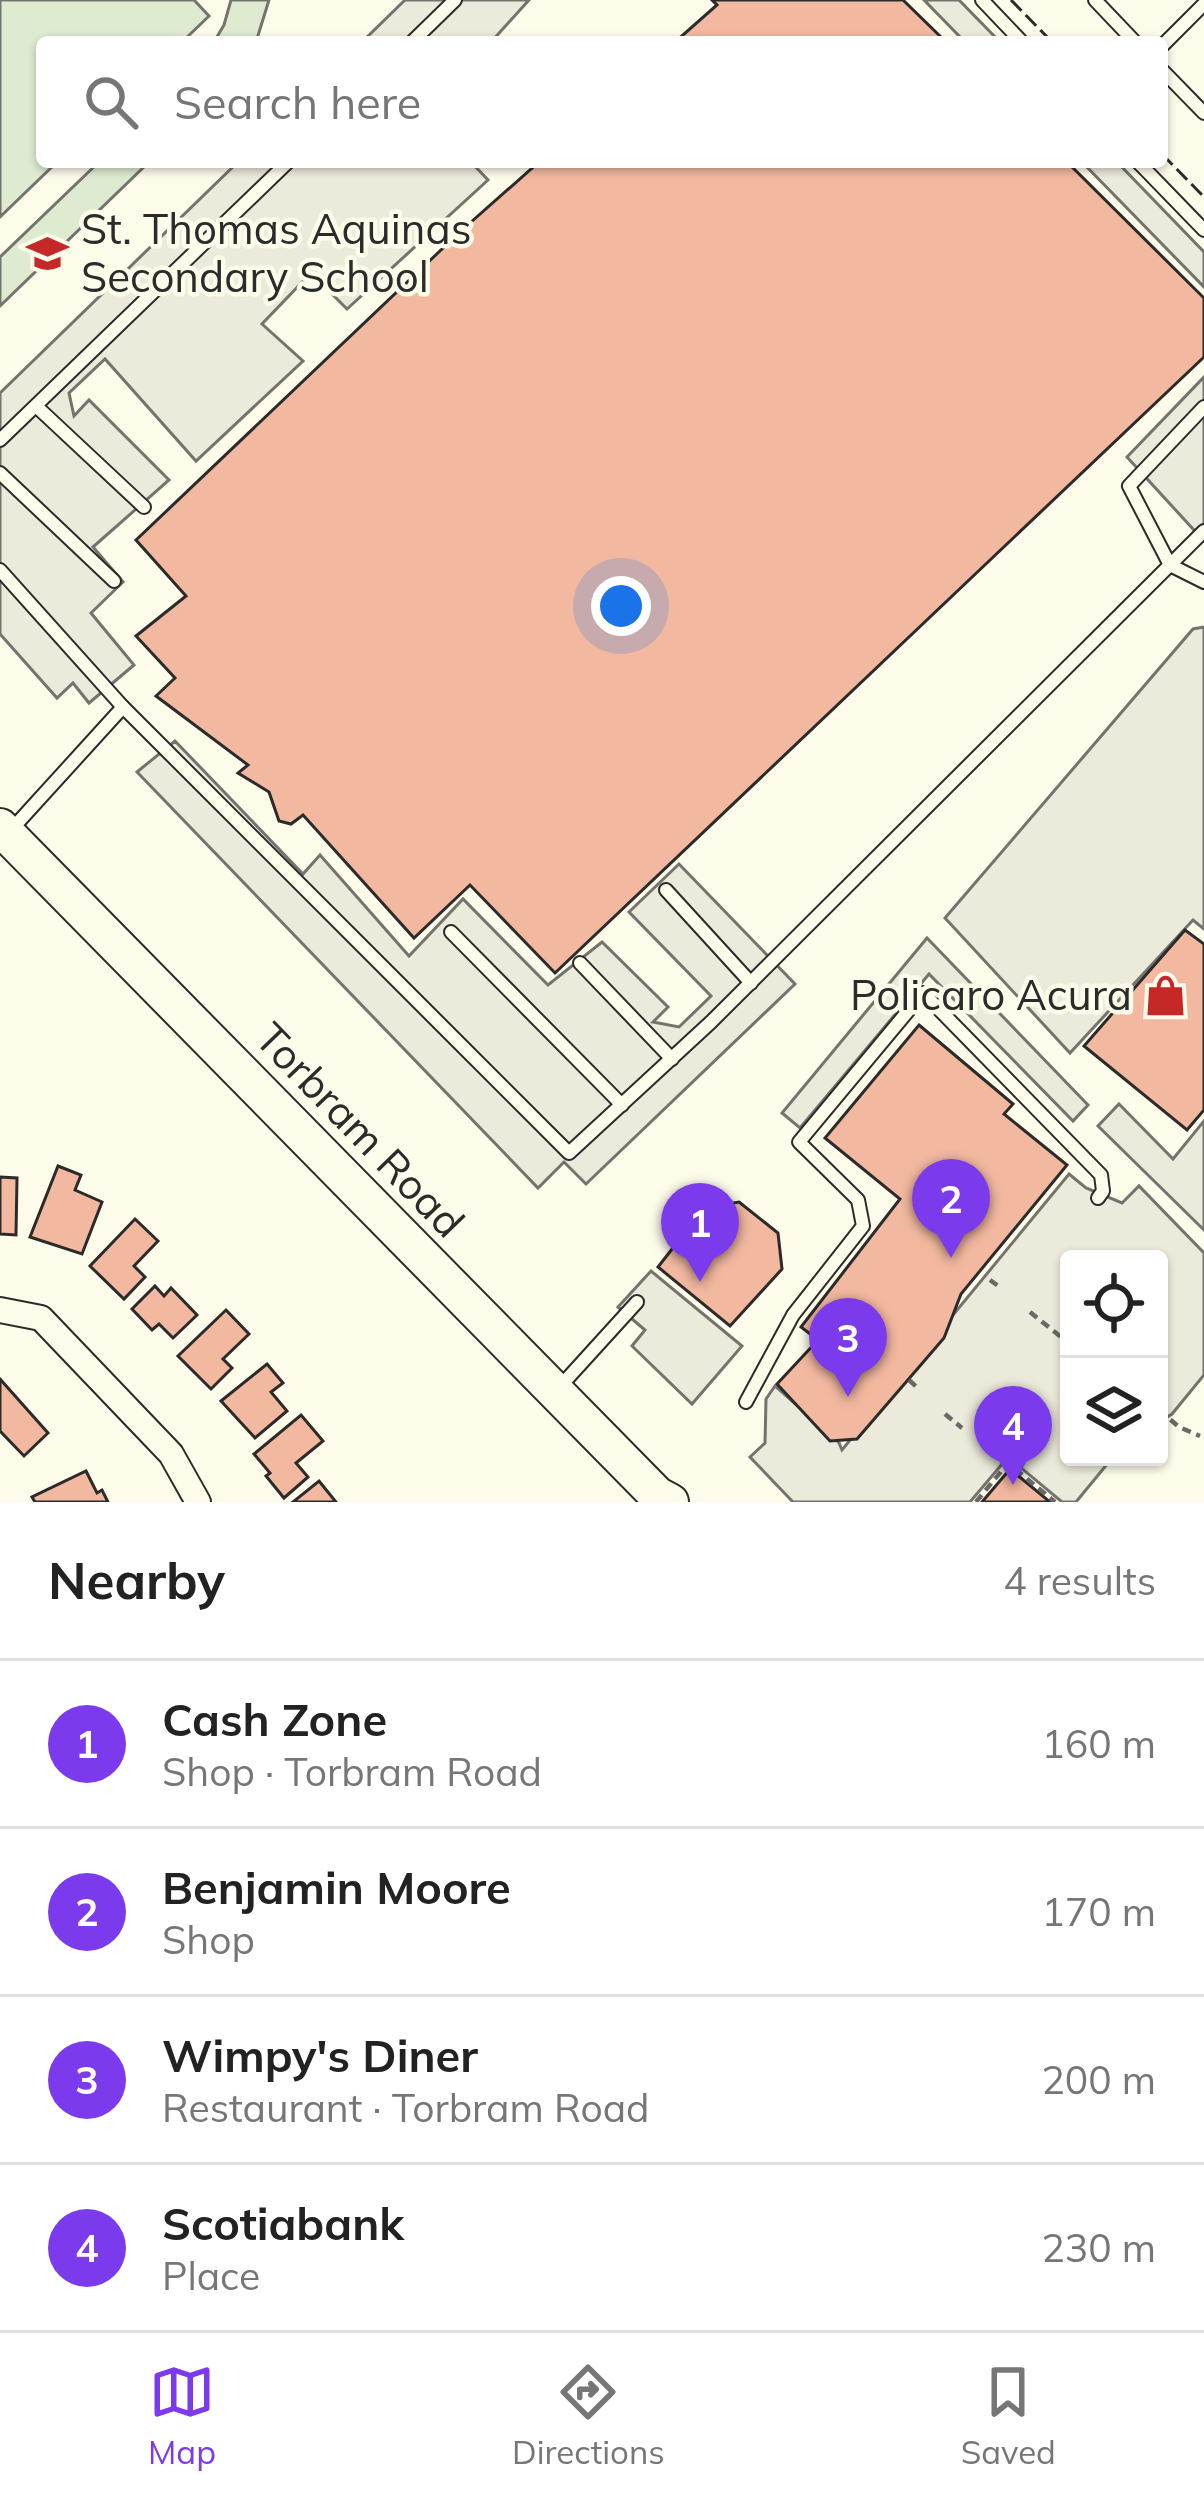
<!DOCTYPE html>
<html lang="en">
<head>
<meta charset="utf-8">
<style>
	body { margin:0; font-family:Mulish,sans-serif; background:#f6f6f6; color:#222 }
	.controls { position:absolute; right:36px; bottom:36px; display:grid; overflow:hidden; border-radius:12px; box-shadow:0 3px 9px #0004 }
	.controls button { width:108px; height:108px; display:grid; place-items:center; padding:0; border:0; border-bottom:3px solid #e0e0e0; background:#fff; color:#222; font:60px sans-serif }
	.you { position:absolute; left:621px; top:606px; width:42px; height:42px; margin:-30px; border:9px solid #fff; border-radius:50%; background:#1a73e8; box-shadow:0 0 0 18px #1a73e833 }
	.badge { display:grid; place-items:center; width:78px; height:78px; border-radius:50%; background:#7c3aed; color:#fff; font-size:39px; font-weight:700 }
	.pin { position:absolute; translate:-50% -99px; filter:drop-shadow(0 3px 6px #0008) }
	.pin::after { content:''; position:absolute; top:63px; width:42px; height:36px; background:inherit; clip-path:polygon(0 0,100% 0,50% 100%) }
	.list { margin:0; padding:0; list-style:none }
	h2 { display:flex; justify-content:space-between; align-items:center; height:156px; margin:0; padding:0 48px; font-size:51px }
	h2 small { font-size:39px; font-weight:400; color:#767676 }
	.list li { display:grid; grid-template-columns:78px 1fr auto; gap:36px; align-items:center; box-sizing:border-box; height:168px; padding:0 48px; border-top:3px solid #e0e0e0 }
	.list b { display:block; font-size:45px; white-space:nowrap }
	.list p { margin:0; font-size:39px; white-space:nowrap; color:#767676 }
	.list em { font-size:39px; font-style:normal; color:#767676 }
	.icon { flex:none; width:66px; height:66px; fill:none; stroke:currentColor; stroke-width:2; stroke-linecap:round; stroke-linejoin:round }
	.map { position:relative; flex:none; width:1204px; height:1502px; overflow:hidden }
	.search { position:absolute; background:#fff; box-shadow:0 3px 9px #0004; left:36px; right:36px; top:36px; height:132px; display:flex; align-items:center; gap:30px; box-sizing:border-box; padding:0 42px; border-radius:12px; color:#767676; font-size:45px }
	.sheet { height:828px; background:#fff }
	nav { display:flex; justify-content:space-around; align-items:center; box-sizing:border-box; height:168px; border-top:3px solid #e0e0e0; background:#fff; font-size:33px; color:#767676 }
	nav a { display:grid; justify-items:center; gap:6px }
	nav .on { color:#7c3aed }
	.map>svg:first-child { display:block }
	.green { fill:#deebd1; stroke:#74746e; stroke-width:3 }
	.parking { fill:#eceadb; stroke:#74746e; stroke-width:3 }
	.building { fill:#f2b8a0; stroke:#2b2b2b; stroke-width:3 }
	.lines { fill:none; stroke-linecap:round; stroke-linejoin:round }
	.lane-casing { stroke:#2b2b2b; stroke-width:16 }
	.street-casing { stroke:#2b2b2b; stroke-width:28 }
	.secondary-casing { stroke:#2b2b2b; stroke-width:40 }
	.path { stroke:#6a6964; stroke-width:4.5; stroke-dasharray:9 6; stroke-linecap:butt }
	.lane { stroke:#fdfbea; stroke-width:12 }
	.street { stroke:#fdfbea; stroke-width:24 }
	.secondary { stroke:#fdfbea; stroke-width:36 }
	.fence { stroke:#2b2b2b; stroke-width:3; stroke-dasharray:15 6; stroke-linecap:butt }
	.labels { text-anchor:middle; stroke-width:9; stroke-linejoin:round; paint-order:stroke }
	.poi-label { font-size:42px; fill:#2b2b2b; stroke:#fdfbea; text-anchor:start }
	.street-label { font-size:42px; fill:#2b2b2b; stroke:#fdfbea }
</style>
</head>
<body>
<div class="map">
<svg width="1204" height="1502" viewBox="0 0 1204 1502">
	<rect width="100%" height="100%" fill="#fdfbea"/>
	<g class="green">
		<polygon points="0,0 194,0 209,16 182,42 42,42 42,162 57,162 0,217"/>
		<polygon points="231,0 269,0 256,42 214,42 224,25"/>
		<polygon points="99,162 149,162 0,306 0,257"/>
	</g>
	<g class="parking">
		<polygon points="405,0 529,0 491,42 362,42"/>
		<polygon points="924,0 959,0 1000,42 965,42"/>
		<polygon points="238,162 471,162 488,180 347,309 311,273 262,324 303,361 196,461 105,359 69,393 74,416 89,400 169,480 93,547 123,582 91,613 134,665 89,703 73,683 57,698 0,634 0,393"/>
		<polygon points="1082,162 1117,162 1204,252 1204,287"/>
		<polygon points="1204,377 1204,541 1127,457"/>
		<polygon points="1204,627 1204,929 1193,920 1070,1053 945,918 1193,629"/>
		<polygon points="175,741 303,874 320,855 409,956 463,899 548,985 602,942 668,1007 653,1022 679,1027 711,996 629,912 679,864 795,984 586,1184 564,1162 538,1188 137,772"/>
		<polygon points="927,938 1088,1105 1073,1121 929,974 800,1128 782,1113"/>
		<polygon points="1119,1104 1173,1159 1204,1121 1204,1230 1098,1126"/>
		<polygon points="1069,1174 1086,1188 1122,1203 1139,1186 1204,1253 1204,1375 1172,1414 1159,1422 1159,1259 1069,1259 1069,1457 1113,1457 1076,1502 1062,1502 1008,1457 970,1502 793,1502 750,1457 765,1443 766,1399 775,1386 839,1443 842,1450"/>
		<polygon points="651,1271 742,1346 692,1404 632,1346 645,1330 618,1307"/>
	</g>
	<g class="building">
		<polygon points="712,0 903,0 946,42 675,42 717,5"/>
		<polygon points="539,162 1067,162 1204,298 1204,357 555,973 470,885 414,938 303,815 291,824 279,821 269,792 238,773 248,765 156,696 175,678 136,636 186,596 136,540 462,230"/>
		<polygon points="1185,930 1204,944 1204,1110 1187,1130 1084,1046"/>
		<polygon points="919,1025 1013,1104 1004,1114 1067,1165 961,1294 944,1338 857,1439 830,1441 777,1384 818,1340 801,1327 900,1199 825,1138"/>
		<polygon points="58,1166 81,1175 75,1190 102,1202 82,1254 30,1237"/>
		<polygon points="0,1177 17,1178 16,1235 0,1234"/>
		<polygon points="739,1202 778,1233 782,1269 730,1326 658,1267 704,1208"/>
		<polygon points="135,1219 158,1241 134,1266 145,1277 124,1299 90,1266"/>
		<polygon points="155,1286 164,1296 171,1288 197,1315 173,1338 159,1324 152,1330 132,1309"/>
		<polygon points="226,1310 249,1334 223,1359 232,1368 211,1389 178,1356"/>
		<polygon points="267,1364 283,1383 271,1392 287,1411 255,1438 221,1401"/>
		<polygon points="0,1379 48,1433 24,1456 0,1431"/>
		<polygon points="301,1415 323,1441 296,1463 308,1477 284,1498 266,1476 270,1473 254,1454"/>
		<polygon points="1010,1469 1050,1502 982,1502"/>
		<polygon points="86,1471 97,1493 102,1490 108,1502 35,1502 32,1497"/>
		<polygon points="319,1481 336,1502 293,1502"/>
	</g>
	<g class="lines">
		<defs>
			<g id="lane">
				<polyline points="982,0 1022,42"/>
				<polyline points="1095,0 1135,42"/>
				<polyline points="412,42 455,0"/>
				<polyline points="1162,46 1204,4"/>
				<polyline points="1162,70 1204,113"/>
				<polyline points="1138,162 1204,230"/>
				<polyline points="36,406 144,507"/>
				<polyline points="1204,407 1129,486 1170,565 1204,582"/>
				<polyline points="0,440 288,162"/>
				<polyline points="0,473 114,581"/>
				<polyline points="0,570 123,707 12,829"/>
				<polyline points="123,707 569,1153 711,1022 1204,531"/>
				<polyline points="666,890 751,983"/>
				<polyline points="451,932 622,1105"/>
				<polyline points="580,963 672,1059"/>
				<polyline points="557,1390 637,1302"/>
				<polyline points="746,1402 793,1315 863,1226 858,1200 799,1142 923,993 1101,1175 1103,1191 1098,1198"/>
			</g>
			<polyline id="street" points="0,1310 41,1318 171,1454 198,1502"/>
			<polyline id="secondary" points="0,827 657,1495 670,1502"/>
		</defs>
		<use href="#lane" class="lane-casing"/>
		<use href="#street" class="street-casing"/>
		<use href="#secondary" class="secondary-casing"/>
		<g class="path">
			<polyline points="990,1280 1001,1288"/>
			<polyline points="1030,1312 1066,1341"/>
			<polyline points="909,1380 920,1390"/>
			<polyline points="1159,1410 1179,1427 1200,1436"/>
			<polyline points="945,1414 962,1428"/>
			<polyline points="988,1448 1008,1463"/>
			<polyline points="976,1502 1008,1463 1055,1502"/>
		</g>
		<use href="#lane" class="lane"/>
		<use href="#street" class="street"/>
		<use href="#secondary" class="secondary"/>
		<g class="fence">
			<polyline points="1011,0 1052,42"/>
			<polyline points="1162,154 1204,197"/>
		</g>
	</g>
	<defs>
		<symbol id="school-bare" viewBox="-9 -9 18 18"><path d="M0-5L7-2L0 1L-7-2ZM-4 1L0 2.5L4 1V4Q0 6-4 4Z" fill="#c62828" stroke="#fdfbea" stroke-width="2.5" paint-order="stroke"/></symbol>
		<symbol id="shop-bare" viewBox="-9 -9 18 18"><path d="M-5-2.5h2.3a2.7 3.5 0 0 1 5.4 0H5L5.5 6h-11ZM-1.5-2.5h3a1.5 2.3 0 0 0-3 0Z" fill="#c62828" stroke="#fdfbea" stroke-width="2.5" paint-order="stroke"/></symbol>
	</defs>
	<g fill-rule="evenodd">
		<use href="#school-bare" x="18" y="224" width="59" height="59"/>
		<use href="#shop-bare" x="1136" y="966" width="59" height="59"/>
	</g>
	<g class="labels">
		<g class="poi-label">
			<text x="81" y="244">St. Thomas Aquinas<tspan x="81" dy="48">Secondary School</tspan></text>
			<text x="1132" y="1010" text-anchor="end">Policaro Acura</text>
		</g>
		<g class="street-label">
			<text transform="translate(360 1130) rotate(46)" y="15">Torbram Road</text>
		</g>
	</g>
</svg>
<div class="controls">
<button><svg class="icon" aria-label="locate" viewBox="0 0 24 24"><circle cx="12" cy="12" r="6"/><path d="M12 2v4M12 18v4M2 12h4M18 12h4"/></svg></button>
<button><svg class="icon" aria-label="layers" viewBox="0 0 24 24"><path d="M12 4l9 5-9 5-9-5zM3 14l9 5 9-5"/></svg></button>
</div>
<div class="you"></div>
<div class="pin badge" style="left:700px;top:1282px">1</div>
<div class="pin badge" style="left:951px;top:1258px">2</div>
<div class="pin badge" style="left:848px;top:1397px">3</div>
<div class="pin badge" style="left:1013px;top:1485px">4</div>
<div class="search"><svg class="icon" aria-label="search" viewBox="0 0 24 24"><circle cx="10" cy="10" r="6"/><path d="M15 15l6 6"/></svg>Search here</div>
</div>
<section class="sheet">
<h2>Nearby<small>4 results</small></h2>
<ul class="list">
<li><span class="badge">1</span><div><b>Cash Zone</b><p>Shop · Torbram Road</p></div><em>160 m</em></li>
<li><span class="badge">2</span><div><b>Benjamin Moore</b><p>Shop</p></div><em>170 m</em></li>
<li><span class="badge">3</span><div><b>Wimpy's Diner</b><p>Restaurant · Torbram Road</p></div><em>200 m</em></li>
<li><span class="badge">4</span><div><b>Scotiabank</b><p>Place</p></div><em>230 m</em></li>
</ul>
</section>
<nav>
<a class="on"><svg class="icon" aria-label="map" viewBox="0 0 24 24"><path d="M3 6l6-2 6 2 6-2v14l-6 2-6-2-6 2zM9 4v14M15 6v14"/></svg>Map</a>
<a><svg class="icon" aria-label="directions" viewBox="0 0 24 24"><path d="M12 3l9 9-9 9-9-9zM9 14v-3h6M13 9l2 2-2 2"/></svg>Directions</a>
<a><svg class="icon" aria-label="saved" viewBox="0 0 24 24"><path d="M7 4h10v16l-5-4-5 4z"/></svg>Saved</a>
</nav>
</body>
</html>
